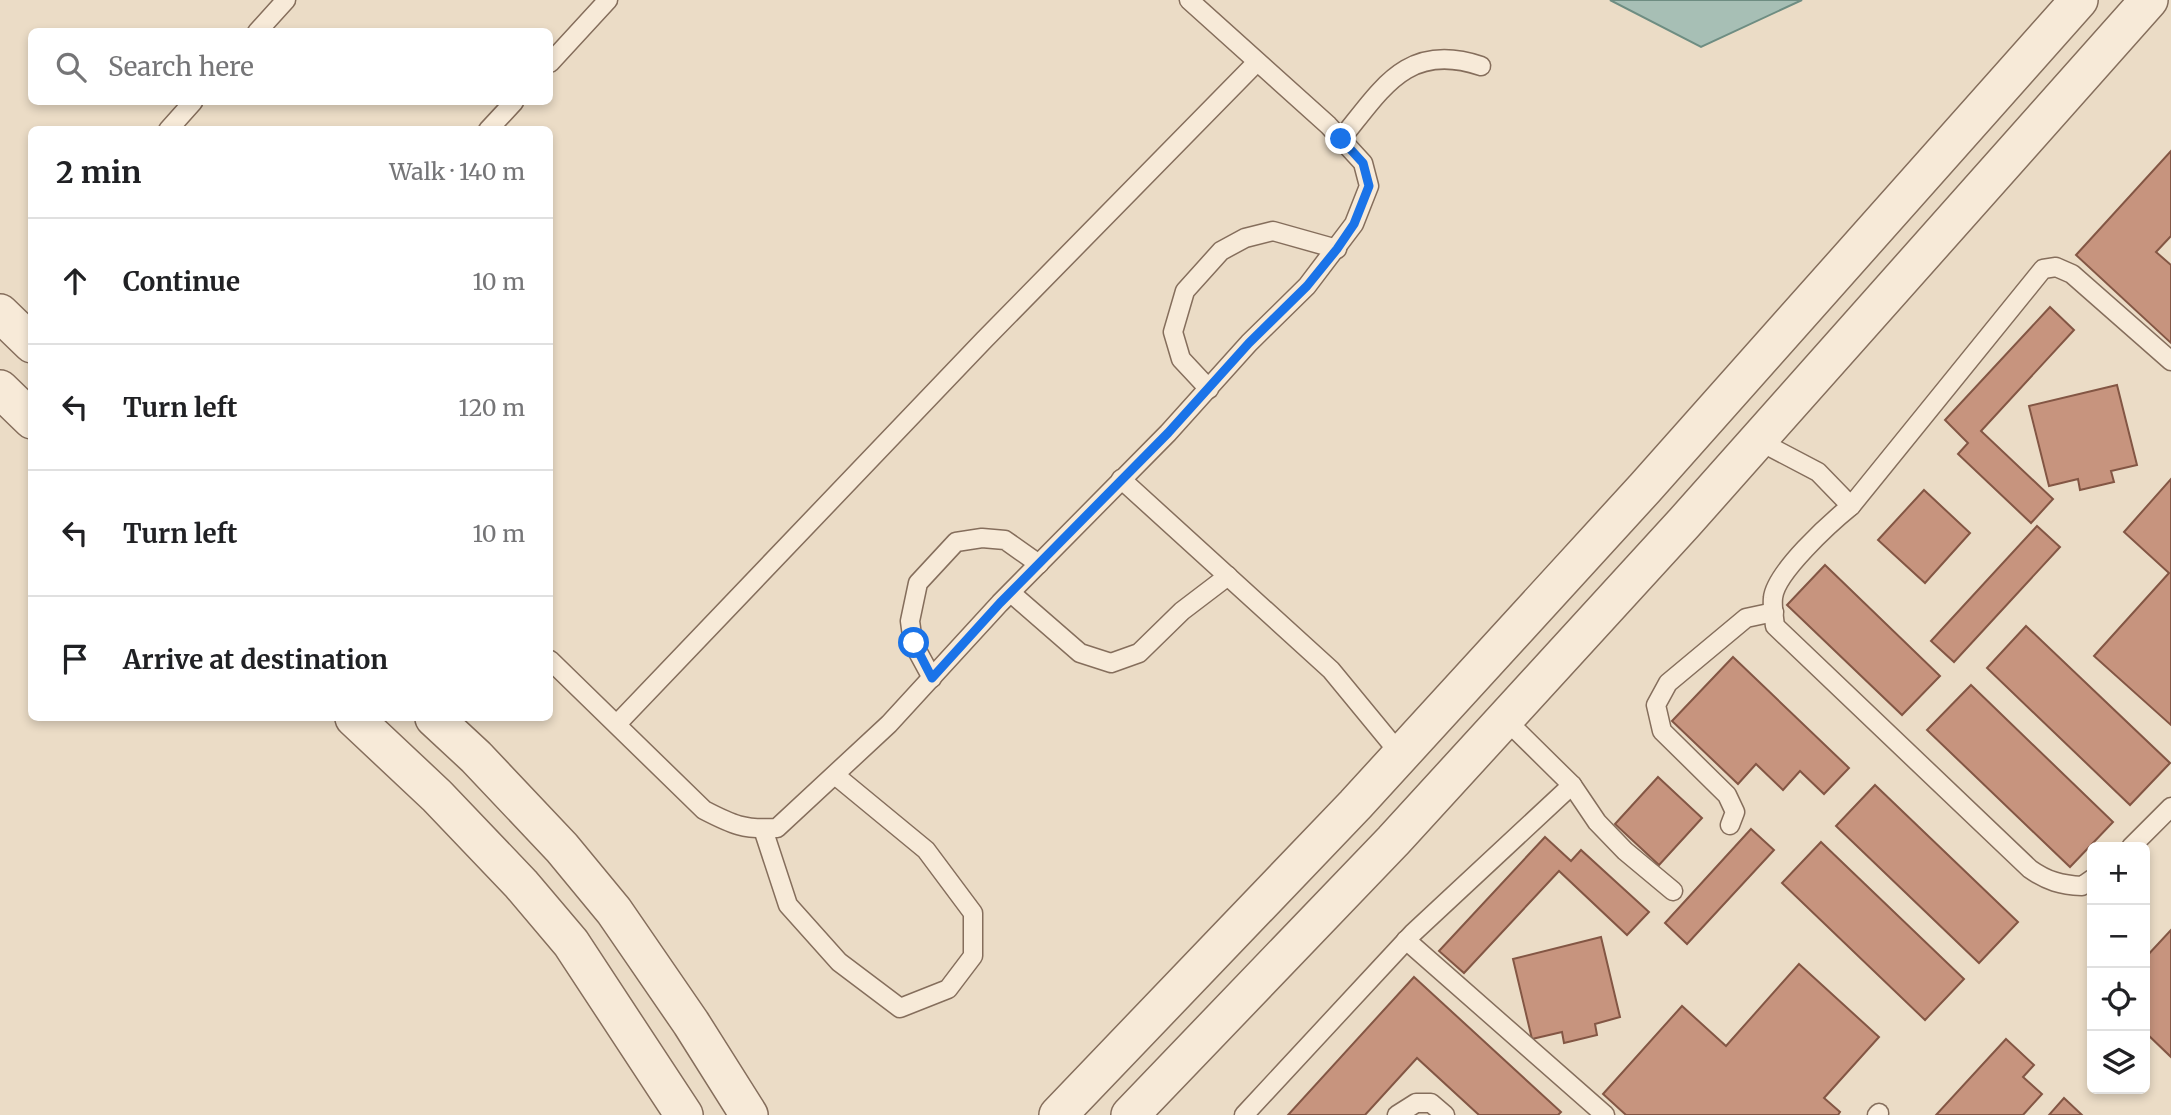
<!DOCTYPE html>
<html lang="en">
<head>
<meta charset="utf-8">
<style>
	body { margin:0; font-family:Merriweather,serif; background:#f2f2f2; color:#202124 }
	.controls { position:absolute; right:21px; bottom:21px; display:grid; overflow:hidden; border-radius:10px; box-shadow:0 4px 10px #0003 }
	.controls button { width:63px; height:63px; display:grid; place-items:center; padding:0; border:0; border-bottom:2px solid #e0e0e0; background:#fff; color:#202124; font:35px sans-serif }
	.stop { position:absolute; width:21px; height:21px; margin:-16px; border:5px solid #1a73e8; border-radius:50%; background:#fff }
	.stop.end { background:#1a73e8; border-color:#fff; box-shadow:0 2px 7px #0008 }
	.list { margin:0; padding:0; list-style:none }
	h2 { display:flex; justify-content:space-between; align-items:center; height:91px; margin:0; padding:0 28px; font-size:30px }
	h2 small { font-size:23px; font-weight:400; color:#757577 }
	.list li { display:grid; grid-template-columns:46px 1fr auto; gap:21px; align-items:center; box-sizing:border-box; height:126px; padding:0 28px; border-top:2px solid #e0e0e0 }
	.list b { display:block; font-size:26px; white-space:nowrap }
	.list em { font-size:23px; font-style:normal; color:#757577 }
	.icon { flex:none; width:38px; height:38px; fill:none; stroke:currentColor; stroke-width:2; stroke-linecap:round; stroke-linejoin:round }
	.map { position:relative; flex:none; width:2171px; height:1115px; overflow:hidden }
	.search { position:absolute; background:#fff; box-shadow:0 4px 10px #0003; left:28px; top:28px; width:525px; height:77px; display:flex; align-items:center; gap:18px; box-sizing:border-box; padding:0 24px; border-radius:10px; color:#757577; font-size:26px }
	.panel { position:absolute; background:#fff; box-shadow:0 4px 10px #0003; left:28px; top:126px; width:525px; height:595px; border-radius:10px }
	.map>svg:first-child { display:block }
	.water { fill:#a7bfb5; stroke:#6e8d82; stroke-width:2 }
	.building { fill:#c7947e; stroke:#835644; stroke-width:2 }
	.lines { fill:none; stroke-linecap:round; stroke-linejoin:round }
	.service-casing { stroke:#856e5c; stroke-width:21 }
	.minor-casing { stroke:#856e5c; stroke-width:40 }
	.service { stroke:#f7ead8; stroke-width:18 }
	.minor { stroke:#f7ead8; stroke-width:37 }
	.route { stroke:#1a73e8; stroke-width:9 }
</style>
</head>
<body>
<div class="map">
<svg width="2171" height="1115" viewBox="0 0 2171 1115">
	<rect width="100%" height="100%" fill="#ebdcc6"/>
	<polygon class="water" points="1610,0 1802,0 1701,47"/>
	<g class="building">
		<polygon points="2171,151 2171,236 2156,252 2171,265 2171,343 2076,255"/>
		<polygon points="2050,307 2074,330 1981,431 2053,499 2031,523 1958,454 1968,443 1945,420"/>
		<polygon points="2117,385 2137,465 2111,471 2114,482 2080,490 2078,479 2049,486 2029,406"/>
		<polygon points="2171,479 2171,725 2094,656 2169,573 2124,532"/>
		<polygon points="1924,490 1970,533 1925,583 1878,540"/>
		<polygon points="2037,526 2060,547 1954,662 1931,641"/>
		<polygon points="1825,565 1940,676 1902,715 1787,605"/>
		<polygon points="2026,626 2170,763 2130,805 1987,668"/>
		<polygon points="1733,657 1849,768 1824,794 1800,771 1783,790 1756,764 1738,784 1672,721"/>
		<polygon points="1971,685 2113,822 2070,867 1927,730"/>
		<polygon points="1658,777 1702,818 1659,865 1615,824"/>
		<polygon points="1875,785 2018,922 1979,963 1836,826"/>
		<polygon points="1751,829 1774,850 1687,944 1665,923"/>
		<polygon points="1545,837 1571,861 1581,850 1649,912 1627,935 1559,871 1464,973 1439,951"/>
		<polygon points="1821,842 1964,979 1925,1020 1782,883"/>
		<polygon points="2171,930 2171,1057 2145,1032 2145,958"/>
		<polygon points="1601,937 1620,1017 1595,1024 1597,1035 1564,1043 1562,1032 1532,1039 1513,959"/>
		<polygon points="1799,964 1879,1037 1824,1098 1840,1112 1838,1115 1626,1115 1603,1094 1682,1006 1726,1046"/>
		<polygon points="1414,977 1561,1112 1558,1115 1479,1115 1417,1058 1365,1115 1288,1115"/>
		<polygon points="2006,1039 2034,1065 2023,1077 2042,1094 2023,1115 1936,1115"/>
		<polygon points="2064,1098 2082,1115 2049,1115"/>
	</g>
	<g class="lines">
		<defs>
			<g id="service">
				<polyline points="257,32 286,0"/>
				<polyline points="550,63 608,0"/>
				<polyline points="168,130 193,102"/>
				<polyline points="488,130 514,102"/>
				<path d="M1341,139c41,-50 66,-98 140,-73"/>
				<polyline points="1209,389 1181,359 1173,332 1185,291 1221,251 1245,238 1273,231 1337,249"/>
				<polyline points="1757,440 1818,472 1851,506"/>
				<polyline points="1121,479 1331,670 1401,755"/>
				<polyline points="1011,593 1080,653 1111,663 1139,653 1182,611 1228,576"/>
				<path d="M550,660l154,150c29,15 40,20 73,18l112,-104 111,-121 168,-170 81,-90 58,-57 47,-62 15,-38 -6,-23 -35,-38 -139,-125"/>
				<polyline points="932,678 913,643 910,621 918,583 956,542 982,538 1005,540 1039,564"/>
				<polyline points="1505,719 1572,785 1597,822 1625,851 1673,891"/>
				<polyline points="617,724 984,340 1257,62"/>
				<polyline points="1730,825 1735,812 1727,795 1662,731 1656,705 1668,683 1746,618 1774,612"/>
				<polyline points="763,829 788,905 839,962 900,1008 948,989 973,956 973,913 926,850 835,775"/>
				<polyline points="2131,847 2171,807"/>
				<path d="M2092,879l-10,7c-21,-1 -35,-5 -52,-17l-255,-243c-1,-9 -3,-19 -2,-28 2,-25 57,-75 78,-92l192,-237 13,-2 16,7 99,87"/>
				<polyline points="1406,940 1605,1115"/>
				<polyline points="1244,1115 1413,933 1572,785"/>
				<polyline points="1397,1115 1416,1103 1431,1103 1445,1115"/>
				<polyline points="1877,1115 1879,1113"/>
			</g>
			<g id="minor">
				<polyline points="0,313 32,344"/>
				<polyline points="0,389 32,420"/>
				<polyline points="354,718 437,796 521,884 571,943 684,1115"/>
				<polyline points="434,718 476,757 562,848 614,911 691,1023 749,1115"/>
				<polyline points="1058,1115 1355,805 1645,488 2079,0"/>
				<polyline points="1130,1115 1393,841 1684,523 2149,0"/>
			</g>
		</defs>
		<use href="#service" class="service-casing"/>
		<use href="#minor" class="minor-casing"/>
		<use href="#service" class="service"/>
		<use href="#minor" class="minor"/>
	</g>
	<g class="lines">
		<polyline class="route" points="914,643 932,678 1000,603 1168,433 1249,343 1307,286 1337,249 1354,224 1369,186 1363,163 1341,139"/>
	</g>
</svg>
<div class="controls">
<button>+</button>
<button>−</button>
<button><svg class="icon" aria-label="locate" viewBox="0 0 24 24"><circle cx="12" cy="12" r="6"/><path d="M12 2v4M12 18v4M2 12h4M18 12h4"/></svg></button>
<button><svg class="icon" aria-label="layers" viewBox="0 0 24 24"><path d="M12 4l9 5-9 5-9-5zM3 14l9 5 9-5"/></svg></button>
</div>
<div class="stop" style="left:914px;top:643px"></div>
<div class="stop end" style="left:1341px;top:139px"></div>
<div class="search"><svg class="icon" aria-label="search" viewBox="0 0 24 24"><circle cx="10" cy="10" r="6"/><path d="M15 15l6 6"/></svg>Search here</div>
<section class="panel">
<h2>2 min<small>Walk · 140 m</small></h2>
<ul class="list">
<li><svg class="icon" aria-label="ahead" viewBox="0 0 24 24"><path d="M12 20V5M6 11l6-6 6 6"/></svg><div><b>Continue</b></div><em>10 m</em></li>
<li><svg class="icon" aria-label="left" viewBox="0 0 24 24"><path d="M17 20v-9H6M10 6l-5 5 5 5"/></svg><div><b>Turn left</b></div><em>120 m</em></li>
<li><svg class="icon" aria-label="left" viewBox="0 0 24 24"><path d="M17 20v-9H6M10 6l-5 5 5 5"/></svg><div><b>Turn left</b></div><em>10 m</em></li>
<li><svg class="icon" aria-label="arrive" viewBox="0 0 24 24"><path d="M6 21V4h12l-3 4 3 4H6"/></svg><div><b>Arrive at destination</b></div></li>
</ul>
</section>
</div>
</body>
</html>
